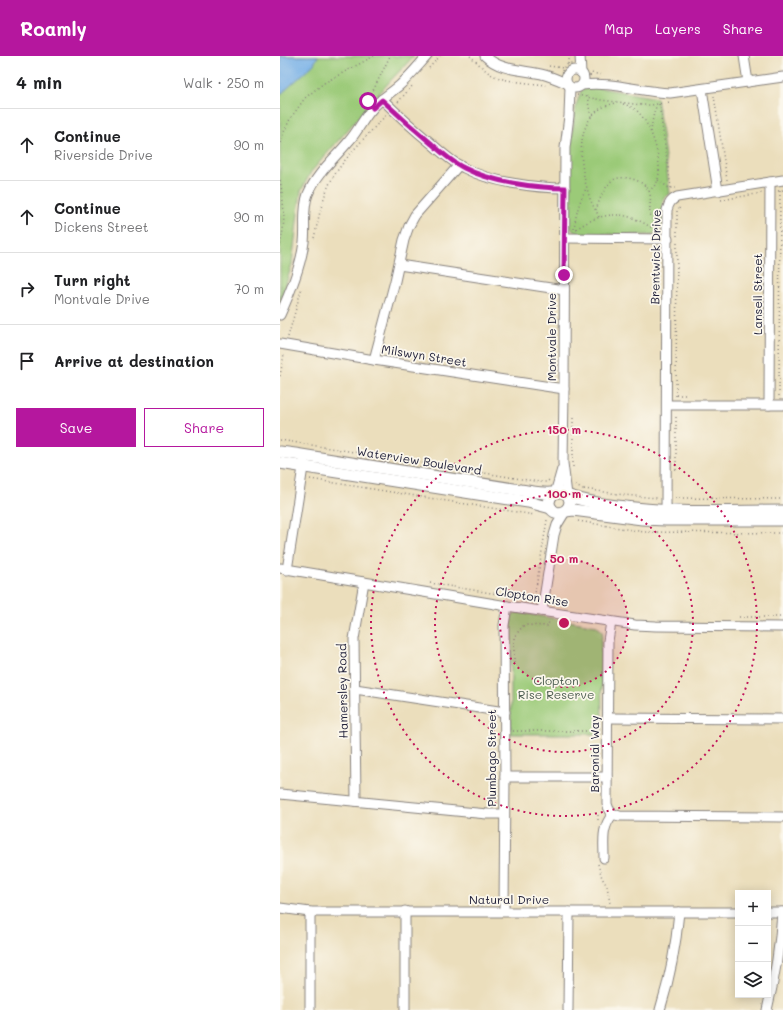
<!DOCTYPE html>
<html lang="en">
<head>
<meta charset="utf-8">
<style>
	body { margin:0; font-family:Mali,sans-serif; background:#f2f2f2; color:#202124 }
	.controls { position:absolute; right:12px; bottom:12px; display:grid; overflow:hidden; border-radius:0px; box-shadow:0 2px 10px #0003 }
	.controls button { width:36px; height:36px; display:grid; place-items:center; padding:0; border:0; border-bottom:1px solid #e0e0e0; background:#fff; color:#202124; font:20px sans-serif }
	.stop { position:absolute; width:12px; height:12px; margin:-9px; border:3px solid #b5179e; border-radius:50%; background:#fff }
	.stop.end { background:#b5179e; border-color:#fff; box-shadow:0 1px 4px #0008 }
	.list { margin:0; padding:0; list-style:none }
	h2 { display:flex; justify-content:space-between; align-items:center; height:52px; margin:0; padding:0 16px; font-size:17px }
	h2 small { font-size:13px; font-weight:400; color:#757577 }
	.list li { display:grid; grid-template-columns:26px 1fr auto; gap:12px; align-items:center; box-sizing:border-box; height:72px; padding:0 16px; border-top:1px solid #e0e0e0 }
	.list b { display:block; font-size:15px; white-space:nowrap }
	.list p { margin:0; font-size:13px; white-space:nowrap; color:#757577 }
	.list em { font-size:13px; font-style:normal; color:#757577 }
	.actions { display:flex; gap:8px; padding:12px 16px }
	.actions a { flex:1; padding:9px 0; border:1px solid #b5179e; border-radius:0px; text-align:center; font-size:14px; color:#b5179e }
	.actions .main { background:#b5179e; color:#fff }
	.icon { flex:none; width:22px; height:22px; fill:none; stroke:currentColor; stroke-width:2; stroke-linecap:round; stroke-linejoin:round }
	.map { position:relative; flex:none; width:503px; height:954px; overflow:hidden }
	header { display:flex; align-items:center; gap:24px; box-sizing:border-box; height:56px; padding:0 20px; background:#b5179e; color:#fff }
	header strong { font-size:19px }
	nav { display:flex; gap:22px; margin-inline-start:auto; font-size:14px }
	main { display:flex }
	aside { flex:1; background:#fff }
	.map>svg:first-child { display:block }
	.green { fill:#9bca78; stroke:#5e765a }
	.water { fill:#77b0e7; stroke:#4c6991 }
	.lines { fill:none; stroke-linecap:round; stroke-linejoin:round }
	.minor-casing { stroke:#86807c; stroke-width:11 }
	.tertiary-casing { stroke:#86807c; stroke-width:13 }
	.path { stroke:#86807c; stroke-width:1.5; stroke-dasharray:1 3; stroke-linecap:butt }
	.minor { stroke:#fff; stroke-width:9 }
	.tertiary { stroke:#fff; stroke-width:11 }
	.route { stroke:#b5179e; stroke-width:5 }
	.ring { fill:none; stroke:#c2185b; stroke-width:2; stroke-dasharray:2 4 }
	.labels { text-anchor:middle; stroke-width:3.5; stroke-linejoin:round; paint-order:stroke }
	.street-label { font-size:12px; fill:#22223b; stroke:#fbf7ec }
	.park-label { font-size:12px; fill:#4c5d50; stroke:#fbf7ec }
	.centre { fill:#c2185b; stroke:#fbf7ec; stroke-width:2 }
	.ring-label { font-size:12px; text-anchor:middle; font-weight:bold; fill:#c2185b; stroke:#fbf7ec; stroke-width:3.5; stroke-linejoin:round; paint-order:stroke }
</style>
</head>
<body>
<header>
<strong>Roamly</strong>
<nav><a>Map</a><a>Layers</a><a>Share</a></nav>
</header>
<main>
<aside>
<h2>4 min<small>Walk · 250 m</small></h2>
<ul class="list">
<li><svg class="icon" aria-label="ahead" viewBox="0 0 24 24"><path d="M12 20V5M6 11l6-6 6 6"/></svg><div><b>Continue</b><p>Riverside Drive</p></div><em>90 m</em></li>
<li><svg class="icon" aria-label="ahead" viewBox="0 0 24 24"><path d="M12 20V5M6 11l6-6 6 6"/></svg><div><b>Continue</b><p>Dickens Street</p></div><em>90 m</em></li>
<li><svg class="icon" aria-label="right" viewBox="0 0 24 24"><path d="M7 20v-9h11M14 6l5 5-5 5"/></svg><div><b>Turn right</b><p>Montvale Drive</p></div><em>70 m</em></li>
<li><svg class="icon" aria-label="arrive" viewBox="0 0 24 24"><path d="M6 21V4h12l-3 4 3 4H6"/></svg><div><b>Arrive at destination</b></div></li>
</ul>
<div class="actions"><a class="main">Save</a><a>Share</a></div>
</aside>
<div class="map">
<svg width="503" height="954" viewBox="0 0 503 954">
	<rect width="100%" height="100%" fill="#fbf7ec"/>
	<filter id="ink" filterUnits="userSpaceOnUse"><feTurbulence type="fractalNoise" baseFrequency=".025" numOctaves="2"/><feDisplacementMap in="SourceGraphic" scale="8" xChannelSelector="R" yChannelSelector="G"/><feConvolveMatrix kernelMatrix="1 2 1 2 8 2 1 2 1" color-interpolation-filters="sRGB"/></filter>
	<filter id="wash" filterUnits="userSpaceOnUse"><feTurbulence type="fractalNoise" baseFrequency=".012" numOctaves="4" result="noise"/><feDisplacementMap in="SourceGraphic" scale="16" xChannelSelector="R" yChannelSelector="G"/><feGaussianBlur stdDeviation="0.9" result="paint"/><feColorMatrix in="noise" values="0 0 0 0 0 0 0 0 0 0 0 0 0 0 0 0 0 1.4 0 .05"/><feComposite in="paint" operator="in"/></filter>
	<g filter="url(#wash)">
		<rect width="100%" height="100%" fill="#ebdebc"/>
		<g class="green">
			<polygon points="0,0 134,0 111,24 31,116 21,135 18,157 12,208 0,248"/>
			<path d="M315,31l62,11 13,96 -5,3 -2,3 -1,27c-3,5 -6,6 -12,8l-69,-1 -8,-3 -3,-6v-76l6,-44 5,-14 3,-3z"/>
			<polygon points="237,556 317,570 323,577 321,585 322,678 231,678 231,560"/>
		</g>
		<polygon class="water" points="0,0 38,0 34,8 0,39"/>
	</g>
	<g filter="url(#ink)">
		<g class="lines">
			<defs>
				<g id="minor">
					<path d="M205,0c17,16 39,13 60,19 7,2 14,5 21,8"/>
					<polyline points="300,0 301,17"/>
					<polyline points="464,0 468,26"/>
					<circle cx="295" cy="23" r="9"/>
					<path d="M302,29c29,-4 58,7 88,8l113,-16"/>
					<polyline points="422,33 438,135"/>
					<path d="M102,43c16,16 33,31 50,45 10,9 20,18 32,24 26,14 71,20 101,20"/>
					<polyline points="285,182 388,183"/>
					<polyline points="119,209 284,234"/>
					<path d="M0,259c10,-22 21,-48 24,-73 2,-16 -2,-32 4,-48 9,-21 27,-36 41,-53 9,-10 14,-22 23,-32 8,-10 19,-16 28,-24 10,-9 18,-19 27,-29"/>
					<polyline points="0,288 94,304 284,333"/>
					<polyline points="94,304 115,225 124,184 129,170 135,159 179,109"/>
					<polyline points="387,349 503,349"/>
					<polyline points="489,349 490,126"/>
					<polyline points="275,437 278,427 282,413"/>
					<polyline points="287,439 283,407 284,333 285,92 289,60 290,31"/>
					<path d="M386,460l1,-306c2,-7 4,-10 10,-13l106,-17"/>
					<polyline points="0,512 227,550 355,569 376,570 503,571"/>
					<polyline points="7,514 24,405"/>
					<polyline points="262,555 274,479 277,469 285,456"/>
					<path d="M331,566l-3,19 -1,163c2,7 5,11 13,12l163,1"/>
					<polyline points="75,633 225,656"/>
					<polyline points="327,662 503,663"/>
					<polyline points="225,721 327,721"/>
					<polyline points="0,738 207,758 224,758"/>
					<polyline points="76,745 74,583 84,526"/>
					<path d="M324,802c0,-17 -3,-30 9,-44"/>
					<polyline points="0,852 30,856 458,856"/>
					<polyline points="224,855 225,721 224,569 227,550"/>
					<polyline points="30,856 30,954"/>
					<polyline points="488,856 503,856"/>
					<polyline points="125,954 125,855"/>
					<polyline points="288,954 289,856"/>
					<path d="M380,954c10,-32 16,-64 19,-98"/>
					<path d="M487,954c8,-33 13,-64 15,-98"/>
				</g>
				<g id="tertiary">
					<path d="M0,396l15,2 225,36c10,1 21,4 31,3 5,0 8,-2 12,-1 8,3 9,13 3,18 -11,9 -24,-6 -12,-17"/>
					<polyline points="0,407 248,446 271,452"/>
					<path d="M289,440c15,5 31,8 48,10 55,8 111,5 166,5"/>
					<polyline points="286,455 293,454 362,463 386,464 503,464"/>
				</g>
			</defs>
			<use href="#minor" class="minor-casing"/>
			<use href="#tertiary" class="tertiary-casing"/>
			<g class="path">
				<path d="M190,0c7,6 14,14 22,19 14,7 38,8 54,10"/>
				<polyline points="288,8 290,0"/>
				<polyline points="269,10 283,12"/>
				<polyline points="149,12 160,0"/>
				<polyline points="282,15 283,12 288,8 292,8"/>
				<polyline points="310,20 311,17 323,19"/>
				<polyline points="297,39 321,44 362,49 371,49 390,46"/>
				<polyline points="307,40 311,61"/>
				<polyline points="434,40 447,124"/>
				<polyline points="88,45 110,0"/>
				<polyline points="118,46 133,29"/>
				<path d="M343,48c6,2 12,4 16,9 13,13 25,52 18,69 -2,4 -5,6 -8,9"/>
				<polyline points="379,48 391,132"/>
				<path d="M371,76c1,-9 2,-19 6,-27"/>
				<polyline points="0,87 4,76 10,63 25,42 44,27 94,0"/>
				<path d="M0,124c4,24 6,42 0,65"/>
				<polyline points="378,124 389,132 396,132"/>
				<polyline points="498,135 503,134"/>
				<polyline points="441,144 482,137"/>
				<path d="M316,154c3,-9 9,-25 17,-30 10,-6 31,0 36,11 3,6 0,15 1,22 1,5 5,12 7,17"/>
				<path d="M319,161c-2,-5 -5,-9 -7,-14 -3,-5 -4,-12 -6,-18 -8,-30 -10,-75 30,-82"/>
				<path d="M294,173c2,-15 5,-28 13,-42"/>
				<path d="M296,173c29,-19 50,-19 79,1"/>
				<polyline points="397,180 397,155 401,150"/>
				<path d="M34,182c4,-17 7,-34 14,-51 11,-25 40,-52 58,-72"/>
				<polyline points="8,281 22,231"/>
				<polyline points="0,320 4,298"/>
				<polyline points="396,339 407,339"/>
				<polyline points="396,340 397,186"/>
				<polyline points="499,340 500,135"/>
				<polyline points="0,384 260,426 267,426 269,424"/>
				<polyline points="293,411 293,361"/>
				<polyline points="396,414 396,358"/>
				<polyline points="30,423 255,459"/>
				<polyline points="295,430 297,431 303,433 303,434"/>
				<polyline points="304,433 344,439 377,442"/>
				<polyline points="395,442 503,443"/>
				<polyline points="298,465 364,476 503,477"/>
				<polyline points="150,527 254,544"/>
				<polyline points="254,544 267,464"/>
				<polyline points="272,547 286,549"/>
				<polyline points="459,561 503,561"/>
				<polyline points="234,607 234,581 243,570 245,569 268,570 269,565"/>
				<polyline points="233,675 318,675"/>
				<polyline points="318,764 318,756"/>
				<polyline points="318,808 322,822 327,830 330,847 329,847"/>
			</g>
			<use href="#minor" class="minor"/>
			<use href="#tertiary" class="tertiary"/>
		</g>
	</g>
	<g class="lines" filter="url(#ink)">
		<path class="route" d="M88,45l5,7 9,-8c16,15 33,30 50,44 10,9 20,18 32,24 27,14 71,20 101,20l-1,87"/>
	</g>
	<circle cx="284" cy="567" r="64" fill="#c2185b" fill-opacity=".12"/>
	<g class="ring">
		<circle cx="284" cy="567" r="64"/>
		<circle cx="284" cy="567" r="129"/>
		<circle cx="284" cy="567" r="193"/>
	</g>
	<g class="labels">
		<g class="street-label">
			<text transform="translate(376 201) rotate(-89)" y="4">Brentwick Drive</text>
			<text transform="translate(478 238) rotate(-90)" y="4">Lansell Street</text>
			<text transform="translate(272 281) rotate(-90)" y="4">Montvale Drive</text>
			<text transform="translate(144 300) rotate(9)" y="4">Milswyn Street</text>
			<text transform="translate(139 405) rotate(9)" y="4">Waterview Boulevard</text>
			<text transform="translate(252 541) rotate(9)" y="4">Clopton Rise</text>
			<text transform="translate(63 635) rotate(-91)" y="4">Hamersley Road</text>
			<text transform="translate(315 698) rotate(-90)" y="4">Baronial Way</text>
			<text transform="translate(212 702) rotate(-90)" y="4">Plumbago Street</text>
			<text x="229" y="848">Natural Drive</text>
		</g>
		<g class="park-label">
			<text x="276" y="629">Clopton<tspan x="276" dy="14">Rise Reserve</tspan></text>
		</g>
	</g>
	<circle cx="284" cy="567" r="6" class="centre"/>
	<g class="ring-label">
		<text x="284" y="378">150 m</text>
		<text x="284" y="442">100 m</text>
		<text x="284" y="507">50 m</text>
	</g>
</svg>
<div class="controls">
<button>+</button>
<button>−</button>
<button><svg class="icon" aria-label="layers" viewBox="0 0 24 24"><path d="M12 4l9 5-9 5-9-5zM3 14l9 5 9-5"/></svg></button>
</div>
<div class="stop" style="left:88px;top:45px"></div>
<div class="stop end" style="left:284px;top:219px"></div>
</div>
</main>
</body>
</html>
